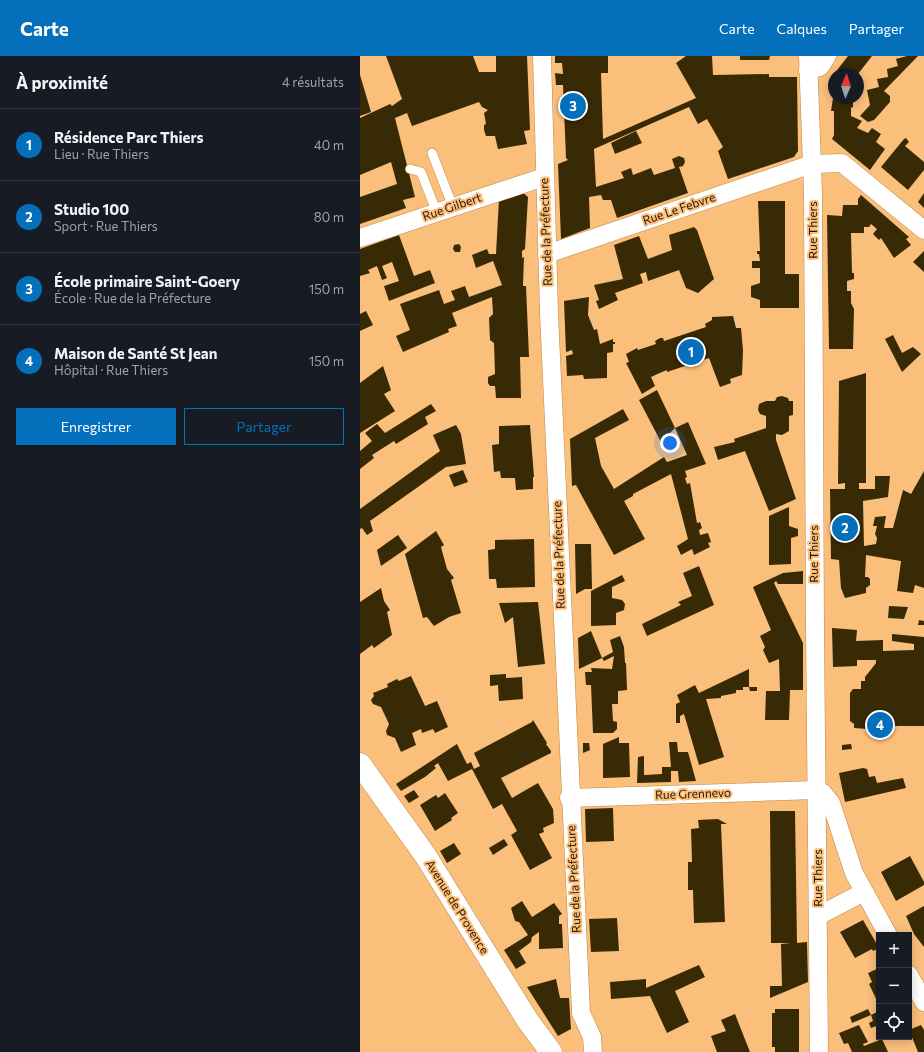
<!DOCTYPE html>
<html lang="fr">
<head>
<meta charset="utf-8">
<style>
	body { margin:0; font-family:Commissioner,sans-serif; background:#20242c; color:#f1f3f6 }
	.controls { position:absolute; right:12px; bottom:12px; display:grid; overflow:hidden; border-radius:0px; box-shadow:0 2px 10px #0003 }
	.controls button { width:36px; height:36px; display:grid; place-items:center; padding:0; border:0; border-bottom:1px solid #363941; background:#171b24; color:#f1f3f6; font:20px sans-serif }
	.compass { position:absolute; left:468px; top:12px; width:36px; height:36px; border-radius:50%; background:#171b24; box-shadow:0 2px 10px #0003; rotate:3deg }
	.you { position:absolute; left:310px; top:387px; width:14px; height:14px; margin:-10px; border:3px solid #fff; border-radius:50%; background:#1a73e8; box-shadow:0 0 0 6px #1a73e833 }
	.badge { display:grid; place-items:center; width:26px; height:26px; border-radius:50%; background:#046fba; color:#fff; font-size:13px; font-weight:700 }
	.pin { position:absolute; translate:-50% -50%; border:2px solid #fff; box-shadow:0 1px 4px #0006 }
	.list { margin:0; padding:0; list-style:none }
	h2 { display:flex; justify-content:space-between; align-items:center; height:52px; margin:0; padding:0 16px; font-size:17px }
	h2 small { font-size:13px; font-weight:400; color:#9ea1a6 }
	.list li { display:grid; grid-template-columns:26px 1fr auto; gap:12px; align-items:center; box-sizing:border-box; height:72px; padding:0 16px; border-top:1px solid #363941 }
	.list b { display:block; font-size:15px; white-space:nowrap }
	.list p { margin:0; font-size:13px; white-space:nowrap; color:#9ea1a6 }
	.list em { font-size:13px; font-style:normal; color:#9ea1a6 }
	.actions { display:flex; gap:8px; padding:12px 16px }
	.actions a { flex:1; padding:9px 0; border:1px solid #046fba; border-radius:0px; text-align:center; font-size:14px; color:#046fba }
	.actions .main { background:#046fba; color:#fff }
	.icon { flex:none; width:22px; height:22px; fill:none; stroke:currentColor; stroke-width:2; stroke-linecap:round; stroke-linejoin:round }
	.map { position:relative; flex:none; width:564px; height:996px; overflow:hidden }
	header { display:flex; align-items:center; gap:24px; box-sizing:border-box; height:56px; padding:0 20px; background:#046fba; color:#fff }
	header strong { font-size:19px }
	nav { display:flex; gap:22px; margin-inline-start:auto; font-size:14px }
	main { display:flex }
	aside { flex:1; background:#171b24 }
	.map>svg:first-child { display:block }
	.building { fill:#382a04 }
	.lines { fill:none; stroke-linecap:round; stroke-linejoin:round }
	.service-casing { stroke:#c08744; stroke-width:10 }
	.minor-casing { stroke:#c08744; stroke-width:19 }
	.tertiary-casing { stroke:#c08744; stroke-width:23 }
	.service { stroke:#fff; stroke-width:9 }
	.minor { stroke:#fff; stroke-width:18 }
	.tertiary { stroke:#fff; stroke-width:22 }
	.labels { text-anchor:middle; stroke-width:4; stroke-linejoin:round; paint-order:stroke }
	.street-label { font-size:12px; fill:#261501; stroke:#fbbf7c }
</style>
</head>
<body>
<header>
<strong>Carte</strong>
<nav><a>Carte</a><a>Calques</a><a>Partager</a></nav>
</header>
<main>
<aside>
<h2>À proximité<small>4 résultats</small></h2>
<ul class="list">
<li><span class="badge">1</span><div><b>Résidence Parc Thiers</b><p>Lieu · Rue Thiers</p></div><em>40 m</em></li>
<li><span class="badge">2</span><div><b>Studio 100</b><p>Sport · Rue Thiers</p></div><em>80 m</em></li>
<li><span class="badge">3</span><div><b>École primaire Saint-Goery</b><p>École · Rue de la Préfecture</p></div><em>150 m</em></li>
<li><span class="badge">4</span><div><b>Maison de Santé St Jean</b><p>Hôpital · Rue Thiers</p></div><em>150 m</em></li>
</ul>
<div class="actions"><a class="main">Enregistrer</a><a>Partager</a></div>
</aside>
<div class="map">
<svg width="564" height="996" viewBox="0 0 564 996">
	<rect width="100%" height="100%" fill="#fbbf7c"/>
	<g class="building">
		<polygon points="26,0 113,0 119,16 136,16 136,0 167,0 170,74 164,75 167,88 138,93 135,80 126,80 124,74 124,69 126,68 124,57 128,54 122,51 119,46 52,70 47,57 35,62 55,141 43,144 46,152 0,168 0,141 37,128 31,106 0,119 0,62 30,48 32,50 42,43"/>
		<polygon points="195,0 248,0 248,17 241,17 243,83 336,42 316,7 326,0 352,0 353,19 409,18 409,21 437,21 438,95 434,101 368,123 358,95 363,91 347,63 338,68 329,51 234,93 236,131 264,122 261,116 271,112 273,119 291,112 294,119 315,112 312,103 319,100 324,102 325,106 323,110 319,111 328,137 257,162 251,144 243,144 241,139 229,141 230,172 201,183 198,108 208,104 206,102 203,29 196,29 195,17 203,18 202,7 195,7"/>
		<polygon points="380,0 410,0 409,4 380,4"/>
		<polygon points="488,0 512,0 498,18 474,18"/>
		<polygon points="547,0 558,0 524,35 530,40 530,46 514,64 508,66 500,60 510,49 507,34 519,31 517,23 528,21 527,13 538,10 536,3"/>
		<polygon points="0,19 11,56 0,60"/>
		<polygon points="473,42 491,42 490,45 493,45 493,51 491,52 491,60 502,65 497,72 508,77 512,72 521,78 516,86 525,93 510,114 472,83 474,79 474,55 471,55"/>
		<polygon points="276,75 282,87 255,98 251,87"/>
		<polygon points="546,82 549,86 545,90 564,106 564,114 548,134 521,111 544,83"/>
		<polygon points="161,135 168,141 165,193 162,195 162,202 164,201 163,230 166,230 169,301 160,301 161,342 136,342 135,330 130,330 128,327 128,321 135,318 134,287 130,284 129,262 133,258 132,241 92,257 97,270 88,273 89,276 43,296 36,280 50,274 40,248 79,234 84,248 95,244 91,235 105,230 109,241 142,229 133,205 116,212 112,199 127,193 129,198 136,198 139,143"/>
		<polygon points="564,137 564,152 558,146"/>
		<polygon points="501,139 549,181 546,183 551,189 534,202 521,182 519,184 513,178 517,173 511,168 509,171 504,171 504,177 491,177 492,217 494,217 494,223 487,225 487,235 491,235 491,247 494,253 493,293 469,293 467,159 482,160 483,149 498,149 498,143"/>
		<polygon points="398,145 425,145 425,218 439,218 439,252 400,252 400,244 391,241 391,230 400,227 400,212 392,212 392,205 400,205 399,198 397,198 397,195 400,195"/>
		<polygon points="334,171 337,174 354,223 338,237 326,232 319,214 288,225 286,216 280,218 283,227 255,237 258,244 239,253 236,245 239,244 234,229 263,223 254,189 279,180 288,203 312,194 309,179"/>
		<polygon points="39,179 54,220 70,214 75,227 29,245 24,230 39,225 32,206 22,210 27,222 22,224 17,210 8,214 10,217 0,220 0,193"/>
		<polygon points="99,188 101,191 100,196 95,196 93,193 94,189"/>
		<polygon points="564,195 564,216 553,206"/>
		<polygon points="229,241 228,259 234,274 237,273 240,288 253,283 253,286 255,286 255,288 253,288 253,296 247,297 247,322 224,323 223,319 207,320 206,300 213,298 212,294 206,296 204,245"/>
		<polygon points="6,255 13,269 0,275 0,258"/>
		<polygon points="373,260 376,272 381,272 383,294 382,319 370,323 371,327 360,331 349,302 307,316 307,314 302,316 291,321 295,330 282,338 266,307 269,306 266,298 277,292 278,294 296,288 295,285 300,282 303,282 304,285 346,271 345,268 352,264 352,261"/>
		<polygon points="533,279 542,297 553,291 561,298 542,316 525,283"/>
		<polygon points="23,310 31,334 24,338 35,355 0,377 0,327"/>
		<polygon points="506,317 506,427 499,427 499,433 515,433 515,420 530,420 528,441 503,445 504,490 516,488 517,482 515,478 517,470 513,470 515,461 526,460 524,472 533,472 543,434 551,438 564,415 564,532 555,529 553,537 537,535 541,505 506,499 505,521 508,521 510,523 510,529 506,532 506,537 485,542 481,532 479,504 471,503 470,433 485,433 485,427 478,428 479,325"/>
		<polygon points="297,334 315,372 301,386 279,344"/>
		<polygon points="422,340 428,342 429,345 433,345 433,359 429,360 429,375 422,379 416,378 416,384 436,443 409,455 385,395 358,404 354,391 375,386 374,383 406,372 406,360 400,358 398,354 399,348 406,345 415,345 417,341"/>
		<polygon points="71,348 76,355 65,361 68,368 36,388 34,385 12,399 14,402 0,413 0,395 12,385 5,377 17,368 25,377"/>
		<polygon points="263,353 269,364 235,382 241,410 254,433 304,401 307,406 327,399 315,372 328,366 346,408 325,415 327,421 325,422 327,428 330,427 337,467 340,466 342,472 339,474 340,479 348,477 351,486 348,487 350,491 334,499 332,493 321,499 317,490 328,483 311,418 273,438 273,440 264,445 285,483 254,499 216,429 212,430 210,383"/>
		<polygon points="96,369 101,378 106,408 86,411 10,465 13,475 7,479 2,472 0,473 0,453 80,395 73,379"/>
		<polygon points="170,369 174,421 173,421 173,433 156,434 155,422 141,422 140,415 134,416 132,389 139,388 139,370"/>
		<polygon points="103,414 108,426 94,431 89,419"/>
		<polygon points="429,451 429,470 438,473 438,480 431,482 431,508 409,509 409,460"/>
		<polygon points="76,475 84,489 81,491 87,513 94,522 91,524 101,557 89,561 74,570 67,561 63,562 45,498"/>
		<polygon points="38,479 47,492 21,510 17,494"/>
		<polygon points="174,483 175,531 137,532 136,523 129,523 128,494 135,493 135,484"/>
		<polygon points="215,488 231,488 232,533 225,533 216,538"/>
		<polygon points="339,510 354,549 287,580 282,568 321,549 318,546 332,540 323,517"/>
		<polygon points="443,515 443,528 418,528 416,525 414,527 443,587 443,634 430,634 429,664 405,664 406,635 420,635 419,603 409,607 403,594 405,591 400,580 411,574 393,531 423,517"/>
		<polygon points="262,519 265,525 252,531 252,542 262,544 265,548 264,554 256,557 256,569 231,570 231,535"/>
		<polygon points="21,532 24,545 30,554 27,556 32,579 14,592 12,589 0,598 0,546"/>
		<polygon points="178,546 185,608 158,611 153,561 145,567 139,547"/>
		<polygon points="529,550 548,551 544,563 528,562"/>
		<polygon points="559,564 564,565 564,569 558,569"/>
		<polygon points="472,572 497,574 496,585 523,584 523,595 554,594 554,588 532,585 532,578 564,581 564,670 535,670 521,672 521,674 494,672 494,668 490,665 490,637 493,633 501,633 501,625 505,625 505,621 516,607 516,604 497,604 497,610 473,611"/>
		<polygon points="231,575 242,602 219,613 218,582"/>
		<polygon points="260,580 264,591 265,607 266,607 267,634 258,635 258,648 252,648 253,665 257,666 257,673 253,677 233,677 231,629 226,629 225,616 232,616 231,612 252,613 254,600 244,605 242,602 253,596 250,584"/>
		<polygon points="389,613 389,631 383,631 383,634 376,634 376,637 361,640 361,642 346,643 364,701 339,709 324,658 320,660 320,667 316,667 316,648 320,646 317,639 335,629 339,637"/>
		<polygon points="146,618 146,622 162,621 163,643 139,645 138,629 130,630 130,619"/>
		<polygon points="51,620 65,650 77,645 88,671 75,677 73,673 62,677 61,673 52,677 56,689 41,696 35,682 27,679 26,675 29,668 21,651 13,648 11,644 14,640 13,637 28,631 27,628 37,623 39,625"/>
		<polygon points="389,631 397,631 397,635 390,635"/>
		<polygon points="173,664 187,687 186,688 191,695 191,697 141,722 152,742 178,727 193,753 194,767 183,772 184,776 179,778 192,802 170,814 151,779 157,775 142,748 133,753 112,713 88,725 78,707 74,710 76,712 65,721 41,735 36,728 97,688 107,708 111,706 114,713 120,710 114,697 172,666"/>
		<polygon points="259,681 259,687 269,687 270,721 243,722 243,688"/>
		<polygon points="309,686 317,686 318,696 328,696 336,725 319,726 318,715 311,715 311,726 277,727 278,701 284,700 284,719 302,718 302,711 311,711"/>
		<polygon points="223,687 229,687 230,694 223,697"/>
		<polygon points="491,688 492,693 482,694 482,689"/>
		<polygon points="503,712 507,713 509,721 515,720 517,727 543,722 546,732 485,746 479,717"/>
		<polygon points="54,734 59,741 49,747 44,740"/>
		<polygon points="85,737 98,757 91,762 92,764 75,775 60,749 76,739 78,742"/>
		<polygon points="253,752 254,785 226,786 225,753"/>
		<polygon points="410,755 435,755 437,887 447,886 448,926 410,942 410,930 422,930 421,888 431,887 411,887"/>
		<polygon points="358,763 367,768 361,768 365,866 334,867 333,834 328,834 328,806 332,806 331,773 339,772 338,764"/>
		<polygon points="144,783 148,789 133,799 129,792"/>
		<polygon points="94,787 101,798 87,807 80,795"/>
		<polygon points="550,800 564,826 564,829 536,845 521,816"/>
		<polygon points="162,845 172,861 194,847 202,858 199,860 199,868 202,868 203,892 179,893 179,876 172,881 171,886 159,895 166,907 156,913 144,894 168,879 159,866 155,865 151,852"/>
		<polygon points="564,850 564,891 554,878 546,860"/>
		<polygon points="257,862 259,895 231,896 229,863"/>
		<polygon points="503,864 519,892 513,895 512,893 495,902 480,876"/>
		<polygon points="339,909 345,921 315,935 329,966 307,977 290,940 251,943 250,926 286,923 286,932"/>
		<polygon points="519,912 519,949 509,928 512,926 508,917"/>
		<polygon points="196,923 200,942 209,942 211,973 198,980 167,931"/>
		<polygon points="415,953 439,953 439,996 415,996 415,991 412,991 412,957 415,957"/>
		<polygon points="508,953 511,959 519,955 519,969 511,972 509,967 513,965 511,959 492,967 490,961"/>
		<polygon points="375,958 390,996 357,996 351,980 366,975 361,964"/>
		<polygon points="499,969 508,986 503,988 504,990 522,983 528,996 492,996 488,987 484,988 479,977"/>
		<polygon points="561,969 564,974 564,996 558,996 549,974"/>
	</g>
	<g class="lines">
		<defs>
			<g id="service">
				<polyline points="72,97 93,151"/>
				<polyline points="50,113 61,116 77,157"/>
			</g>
			<g id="minor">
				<polyline points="182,0 189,257 221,957 232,981 233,996"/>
				<polyline points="448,0 453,137 455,574 459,996"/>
				<polyline points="448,14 460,11 467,0"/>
				<polyline points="0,182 184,121"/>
				<polyline points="187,198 452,108 482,107 564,174"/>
				<polyline points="209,742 457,734 463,737 471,747 494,817 528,879"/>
				<polyline points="458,860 504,836"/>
				<polyline points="549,919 564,946"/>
			</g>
			<polyline id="tertiary" points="0,708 65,799 168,965 191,996"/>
		</defs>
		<use href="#service" class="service-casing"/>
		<use href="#minor" class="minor-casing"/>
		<use href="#tertiary" class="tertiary-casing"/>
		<use href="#service" class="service"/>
		<use href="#minor" class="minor"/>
		<use href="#tertiary" class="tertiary"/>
	</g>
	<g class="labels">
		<g class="street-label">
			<text transform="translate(92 151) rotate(-19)" y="4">Rue Gilbert</text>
			<text transform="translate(319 153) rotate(-19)" y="4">Rue Le Febvre</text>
			<text transform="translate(453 174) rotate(-90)" y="4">Rue Thiers</text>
			<text transform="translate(186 176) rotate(-92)" y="4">Rue de la Préfecture</text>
			<text transform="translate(454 498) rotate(-90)" y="4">Rue Thiers</text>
			<text transform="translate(199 499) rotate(-92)" y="4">Rue de la Préfecture</text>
			<text transform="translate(333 738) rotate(-2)" y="4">Rue Grennevo</text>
			<text transform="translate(458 822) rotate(-90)" y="4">Rue Thiers</text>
			<text transform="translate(214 823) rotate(-93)" y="4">Rue de la Préfecture</text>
			<text transform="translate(97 851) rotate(58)" y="4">Avenue de Provence</text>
		</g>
	</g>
</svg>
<div class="controls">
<button>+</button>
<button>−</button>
<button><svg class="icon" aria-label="locate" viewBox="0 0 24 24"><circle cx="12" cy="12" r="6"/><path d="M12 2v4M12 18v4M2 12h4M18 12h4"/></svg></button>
</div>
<svg class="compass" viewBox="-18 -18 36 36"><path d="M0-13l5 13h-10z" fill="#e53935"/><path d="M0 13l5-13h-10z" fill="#9ea1a6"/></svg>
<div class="you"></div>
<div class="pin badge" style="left:331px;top:296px">1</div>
<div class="pin badge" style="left:485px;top:472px">2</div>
<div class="pin badge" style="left:213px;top:50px">3</div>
<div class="pin badge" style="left:520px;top:669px">4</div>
</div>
</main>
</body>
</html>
